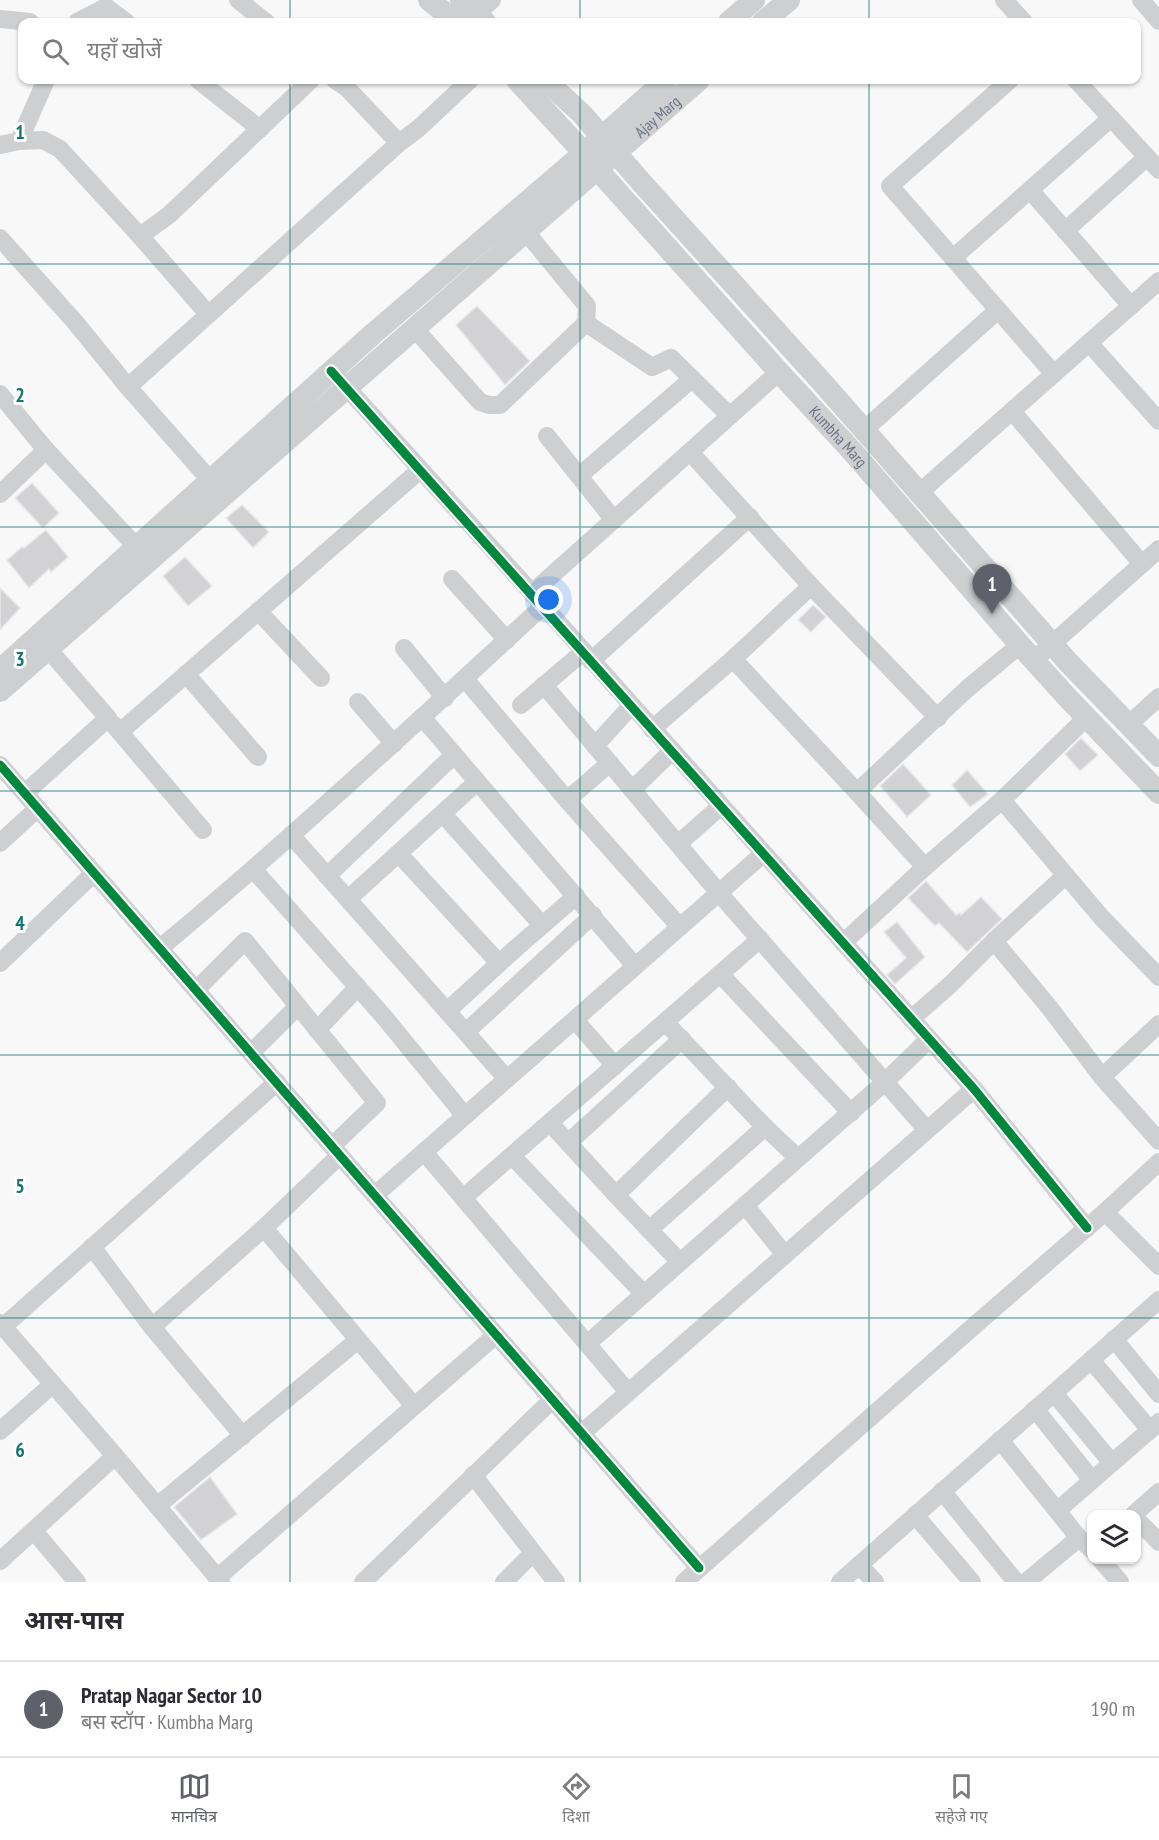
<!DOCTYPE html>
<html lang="hi">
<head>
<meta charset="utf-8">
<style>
	body { margin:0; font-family:"PT Sans Narrow","Noto Sans Devanagari",sans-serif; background:#f2f2f3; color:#2b2b33 }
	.controls { position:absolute; right:18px; bottom:18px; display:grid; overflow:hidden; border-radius:12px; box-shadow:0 2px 4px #0004 }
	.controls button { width:54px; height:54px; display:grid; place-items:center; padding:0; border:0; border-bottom:2px solid #e1e1e2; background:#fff; color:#2b2b33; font:30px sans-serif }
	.you { position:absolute; left:549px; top:600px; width:21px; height:21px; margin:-15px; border:4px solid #fff; border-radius:50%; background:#1a73e8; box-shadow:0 0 0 9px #1a73e833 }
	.badge { display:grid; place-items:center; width:39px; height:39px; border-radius:50%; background:#5e606a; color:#fff; font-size:20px; font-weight:700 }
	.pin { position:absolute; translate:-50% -50px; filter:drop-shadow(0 2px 3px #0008) }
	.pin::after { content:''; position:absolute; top:32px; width:21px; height:18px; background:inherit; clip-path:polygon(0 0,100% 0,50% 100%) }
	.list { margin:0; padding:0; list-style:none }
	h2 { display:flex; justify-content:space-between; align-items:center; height:78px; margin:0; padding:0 24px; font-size:26px }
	h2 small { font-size:20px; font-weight:400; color:#7c7c81 }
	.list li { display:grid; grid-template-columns:39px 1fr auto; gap:18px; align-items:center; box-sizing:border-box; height:96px; padding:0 24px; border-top:2px solid #e1e1e2 }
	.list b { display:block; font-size:22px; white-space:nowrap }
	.list p { margin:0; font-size:20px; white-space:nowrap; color:#7c7c81 }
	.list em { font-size:20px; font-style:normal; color:#7c7c81 }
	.icon { flex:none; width:33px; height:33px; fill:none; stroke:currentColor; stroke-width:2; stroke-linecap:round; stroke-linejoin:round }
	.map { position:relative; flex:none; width:1159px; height:1582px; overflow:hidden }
	.search { position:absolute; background:#fff; box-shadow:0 2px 4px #0004; left:18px; right:18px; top:18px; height:66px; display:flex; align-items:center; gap:15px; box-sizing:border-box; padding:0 21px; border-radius:12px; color:#7c7c81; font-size:22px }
	.sheet { height:174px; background:#fff }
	nav { display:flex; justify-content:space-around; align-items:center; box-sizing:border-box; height:84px; border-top:2px solid #e1e1e2; background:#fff; font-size:16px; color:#7c7c81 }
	nav a { display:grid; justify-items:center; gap:3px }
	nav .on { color:#5e606a }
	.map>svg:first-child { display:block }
	.building { fill:#d2d2d4; stroke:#e8e8e8; stroke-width:1.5 }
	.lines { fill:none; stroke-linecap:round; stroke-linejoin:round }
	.minor { stroke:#cecfd1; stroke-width:18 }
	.tertiary { stroke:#cecfd1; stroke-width:22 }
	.cycleway-casing { stroke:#fff; stroke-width:13 }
	.cycleway { stroke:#00873e; stroke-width:9 }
	.grid { fill:none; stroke:#0f766e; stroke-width:1.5; stroke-opacity:0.55 }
	.labels { text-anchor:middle; stroke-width:6; stroke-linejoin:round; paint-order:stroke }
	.street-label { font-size:16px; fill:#6a7285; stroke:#fff }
	.grid-label { font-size:20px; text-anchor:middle; font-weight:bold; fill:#0f766e; stroke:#fff; stroke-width:6; stroke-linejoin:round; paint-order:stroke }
</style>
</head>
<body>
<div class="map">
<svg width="1159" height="1582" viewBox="0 0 1159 1582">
	<rect width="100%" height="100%" fill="#f8f8f8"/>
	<g class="building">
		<polygon points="477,306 530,361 505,385 456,325"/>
		<polygon points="32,483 59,513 43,528 15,498"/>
		<polygon points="242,505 269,532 253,548 226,518"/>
		<polygon points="46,530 68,557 51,572 49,569 29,588 7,560 22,547 24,548"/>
		<polygon points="185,557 212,586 188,606 163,576"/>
		<polygon points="0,588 20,608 0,630"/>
		<polygon points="813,605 826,617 811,632 798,620"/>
		<polygon points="1081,738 1098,755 1080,771 1065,754"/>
		<polygon points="903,764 931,795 907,817 880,786"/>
		<polygon points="967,770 988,794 970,807 952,785"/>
		<polygon points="926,881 956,915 960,913 961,915 981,897 1002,919 967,952 939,923 935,926 908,898"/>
		<polygon points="897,922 925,957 895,984 887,975 906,958 884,932"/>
		<polygon points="210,1477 237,1514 201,1540 174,1507"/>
	</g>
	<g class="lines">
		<g class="minor">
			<polyline points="238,0 266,22"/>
			<polyline points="1004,0 1024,22"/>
			<polyline points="1141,0 1159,21"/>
			<polyline points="476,14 492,0"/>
			<polyline points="0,19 30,22"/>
			<polyline points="77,22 106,7 126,22"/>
			<polyline points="198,80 260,129"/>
			<polyline points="335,80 347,88 399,143 419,128 470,80"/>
			<polyline points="1010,80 890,186 1054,374"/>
			<polyline points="1076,80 1159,170"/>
			<polyline points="19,141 43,140 60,149 140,236 169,215 311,80"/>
			<polyline points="0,145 19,141 46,80"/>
			<polyline points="1030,190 1131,306"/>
			<polyline points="1065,231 1147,157"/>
			<polyline points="140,236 208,314"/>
			<polyline points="0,238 75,322 128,387 210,480"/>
			<polyline points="953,258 1111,118"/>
			<polyline points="586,323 652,367 671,358 730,416"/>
			<polyline points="415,329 480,402 489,405 500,405 586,323 587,306 526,232"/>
			<polyline points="1089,343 1159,421"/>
			<polyline points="339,379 532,593 974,1089 1087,1228"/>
			<polyline points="128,387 399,143"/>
			<polyline points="0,394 46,450 144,555"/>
			<polyline points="1012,411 1142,564"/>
			<polyline points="864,430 998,310"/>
			<polyline points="547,436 614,520"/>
			<polyline points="690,452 811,586 938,718"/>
			<polyline points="579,476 692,379"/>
			<polyline points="919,493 1159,281"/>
			<polyline points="0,494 46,450"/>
			<polyline points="452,579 507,640"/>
			<polyline points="532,593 779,372"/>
			<polyline points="258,611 321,678"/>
			<polyline points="404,648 445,698"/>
			<polyline points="733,659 857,792"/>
			<polyline points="1034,660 1159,549"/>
			<polyline points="591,661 750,517"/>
			<polyline points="186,674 258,757"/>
			<polyline points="465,679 567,800 680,927"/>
			<polyline points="544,685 719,893 927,1130"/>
			<polyline points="358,702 394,744"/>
			<polyline points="521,705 583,652"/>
			<polyline points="422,717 635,966"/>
			<polyline points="1087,717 1002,800 1102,918 1159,977"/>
			<polyline points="113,724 203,830"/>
			<polyline points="1128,725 1159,697"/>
			<polyline points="652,729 733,659 811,586"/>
			<polyline points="120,732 420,470"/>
			<polyline points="595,746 631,706"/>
			<polyline points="0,765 699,1568"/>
			<polyline points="632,790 672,751"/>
			<polyline points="25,793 108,718 48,649"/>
			<polyline points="567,800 610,763"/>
			<polyline points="443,814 542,925"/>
			<polyline points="291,835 507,1079"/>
			<polyline points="0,843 38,808"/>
			<polyline points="678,844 721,806"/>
			<polyline points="399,854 499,963"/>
			<polyline points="925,867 857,792 968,688 1020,645"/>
			<polyline points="253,869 385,1018 465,1116"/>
			<polyline points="327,876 454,755"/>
			<polyline points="348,899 477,782"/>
			<polyline points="994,941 1066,875"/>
			<polyline points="843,943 925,867 1002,800"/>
			<path d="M160,948c131,-109 257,-226 383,-342"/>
			<polyline points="0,963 94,873"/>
			<polyline points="720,974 851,1113"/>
			<polyline points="196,990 245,941 377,1103 332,1146"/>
			<polyline points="447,1011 515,949 576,896"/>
			<polyline points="911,1019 951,984 994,941 1049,1007 1102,1077 1159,1024"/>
			<polyline points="575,1020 615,1066"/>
			<polyline points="665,1022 765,1127 798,1158"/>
			<polyline points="317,1030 358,987"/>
			<polyline points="466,1032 593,915"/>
			<polyline points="251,1053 298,1006"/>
			<polyline points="1102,1077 1159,1141"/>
			<polyline points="550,1123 616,1195 680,1262"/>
			<polyline points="568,1143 682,1039"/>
			<polyline points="424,1152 628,1392"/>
			<polyline points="512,1156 644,1294"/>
			<polyline points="375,1195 763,854"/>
			<polyline points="616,1195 728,1087"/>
			<polyline points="463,1198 760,939"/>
			<polyline points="745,1205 785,1255"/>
			<polyline points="1105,1212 1159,1266"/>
			<polyline points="264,1228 414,1406"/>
			<polyline points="649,1230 765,1127"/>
			<polyline points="92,1247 152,1327 243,1436"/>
			<polyline points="0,1323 122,1464 221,1582"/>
			<polyline points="3,1327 277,1082"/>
			<polyline points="152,1327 264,1228 340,1155"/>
			<polyline points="1114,1339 1159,1394"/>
			<polyline points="587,1344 885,1082 929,1039"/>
			<polyline points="1091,1360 1150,1430"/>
			<polyline points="1054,1393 1112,1463"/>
			<polyline points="1035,1409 1092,1480"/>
			<polyline points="0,1431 53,1384"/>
			<polyline points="582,1433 974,1089"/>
			<polyline points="1000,1440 1079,1538 1092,1550"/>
			<polyline points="473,1475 556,1582"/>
			<polyline points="942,1491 1016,1582"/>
			<polyline points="157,1506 358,1340"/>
			<polyline points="1058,1510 1159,1422"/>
			<polyline points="1134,1514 1159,1492"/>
			<polyline points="915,1515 972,1582"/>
			<polyline points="1136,1519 1159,1542"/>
			<polyline points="34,1531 77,1582"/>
			<polyline points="1101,1560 1120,1582"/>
			<polyline points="0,1561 115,1456"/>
			<polyline points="859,1565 875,1582"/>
			<polyline points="217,1578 496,1335"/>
			<polyline points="363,1582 553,1399"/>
			<polyline points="504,1582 533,1553"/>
			<polyline points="684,1582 975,1325 1105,1212 1159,1162"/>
			<polyline points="840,1582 1159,1300"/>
			<polyline points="1026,1582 1079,1538"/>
		</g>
		<g class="tertiary">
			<polyline points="429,0 456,22"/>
			<polyline points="461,0 485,22"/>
			<polyline points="729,22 754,0"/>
			<polyline points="763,22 789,0"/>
			<path id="s1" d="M517,80l67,73 13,16 182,203 73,79 168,194 46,51 93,97"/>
			<polyline points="545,80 582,114 642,183 821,381 1068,662 1159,756"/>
			<polyline points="0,670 374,333 584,153 666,80"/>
			<path id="s2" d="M0,691l699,-611"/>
		</g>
		<defs>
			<g id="cycleway">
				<polyline points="331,371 974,1089 1087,1228"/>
				<polyline points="0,765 699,1568"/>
			</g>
		</defs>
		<use href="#cycleway" class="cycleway-casing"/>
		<use href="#cycleway" class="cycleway"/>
	</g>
	<path class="grid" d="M290,0v22M580,0v22M869,0v22M290,80v1502M580,80v1502M869,80v1502M0,264h1159M0,527h1159M0,791h1159M0,1055h1159M0,1318h1159"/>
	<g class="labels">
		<g class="street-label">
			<text dy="6" stroke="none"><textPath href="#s2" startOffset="873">Ajay Marg</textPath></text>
			<text dy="6" stroke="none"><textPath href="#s1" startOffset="480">Kumbha Marg</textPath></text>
		</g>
	</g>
	<g class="grid-label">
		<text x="20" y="139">1</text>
		<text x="20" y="402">2</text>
		<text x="20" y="666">3</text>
		<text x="20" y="930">4</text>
		<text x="20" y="1193">5</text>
		<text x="20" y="1457">6</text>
	</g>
</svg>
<div class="controls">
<button><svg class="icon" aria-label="layers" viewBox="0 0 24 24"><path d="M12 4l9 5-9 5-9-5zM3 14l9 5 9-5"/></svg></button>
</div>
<div class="you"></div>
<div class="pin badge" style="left:992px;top:614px">1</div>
<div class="search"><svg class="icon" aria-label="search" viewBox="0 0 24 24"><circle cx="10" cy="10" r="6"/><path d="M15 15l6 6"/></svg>यहाँ खोजें</div>
</div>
<section class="sheet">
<h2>आस-पास<small></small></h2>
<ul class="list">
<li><span class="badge">1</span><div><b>Pratap Nagar Sector 10</b><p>बस स्टॉप · Kumbha Marg</p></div><em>190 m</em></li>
</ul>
</section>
<nav>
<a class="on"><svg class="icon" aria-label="map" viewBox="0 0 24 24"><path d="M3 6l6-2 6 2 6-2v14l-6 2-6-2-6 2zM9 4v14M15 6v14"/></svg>मानचित्र</a>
<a><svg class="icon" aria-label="directions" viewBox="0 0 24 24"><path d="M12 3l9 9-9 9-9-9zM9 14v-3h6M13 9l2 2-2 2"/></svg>दिशा</a>
<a><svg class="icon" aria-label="saved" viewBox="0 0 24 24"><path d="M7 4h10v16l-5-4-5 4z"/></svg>सहेजे गए</a>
</nav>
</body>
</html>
